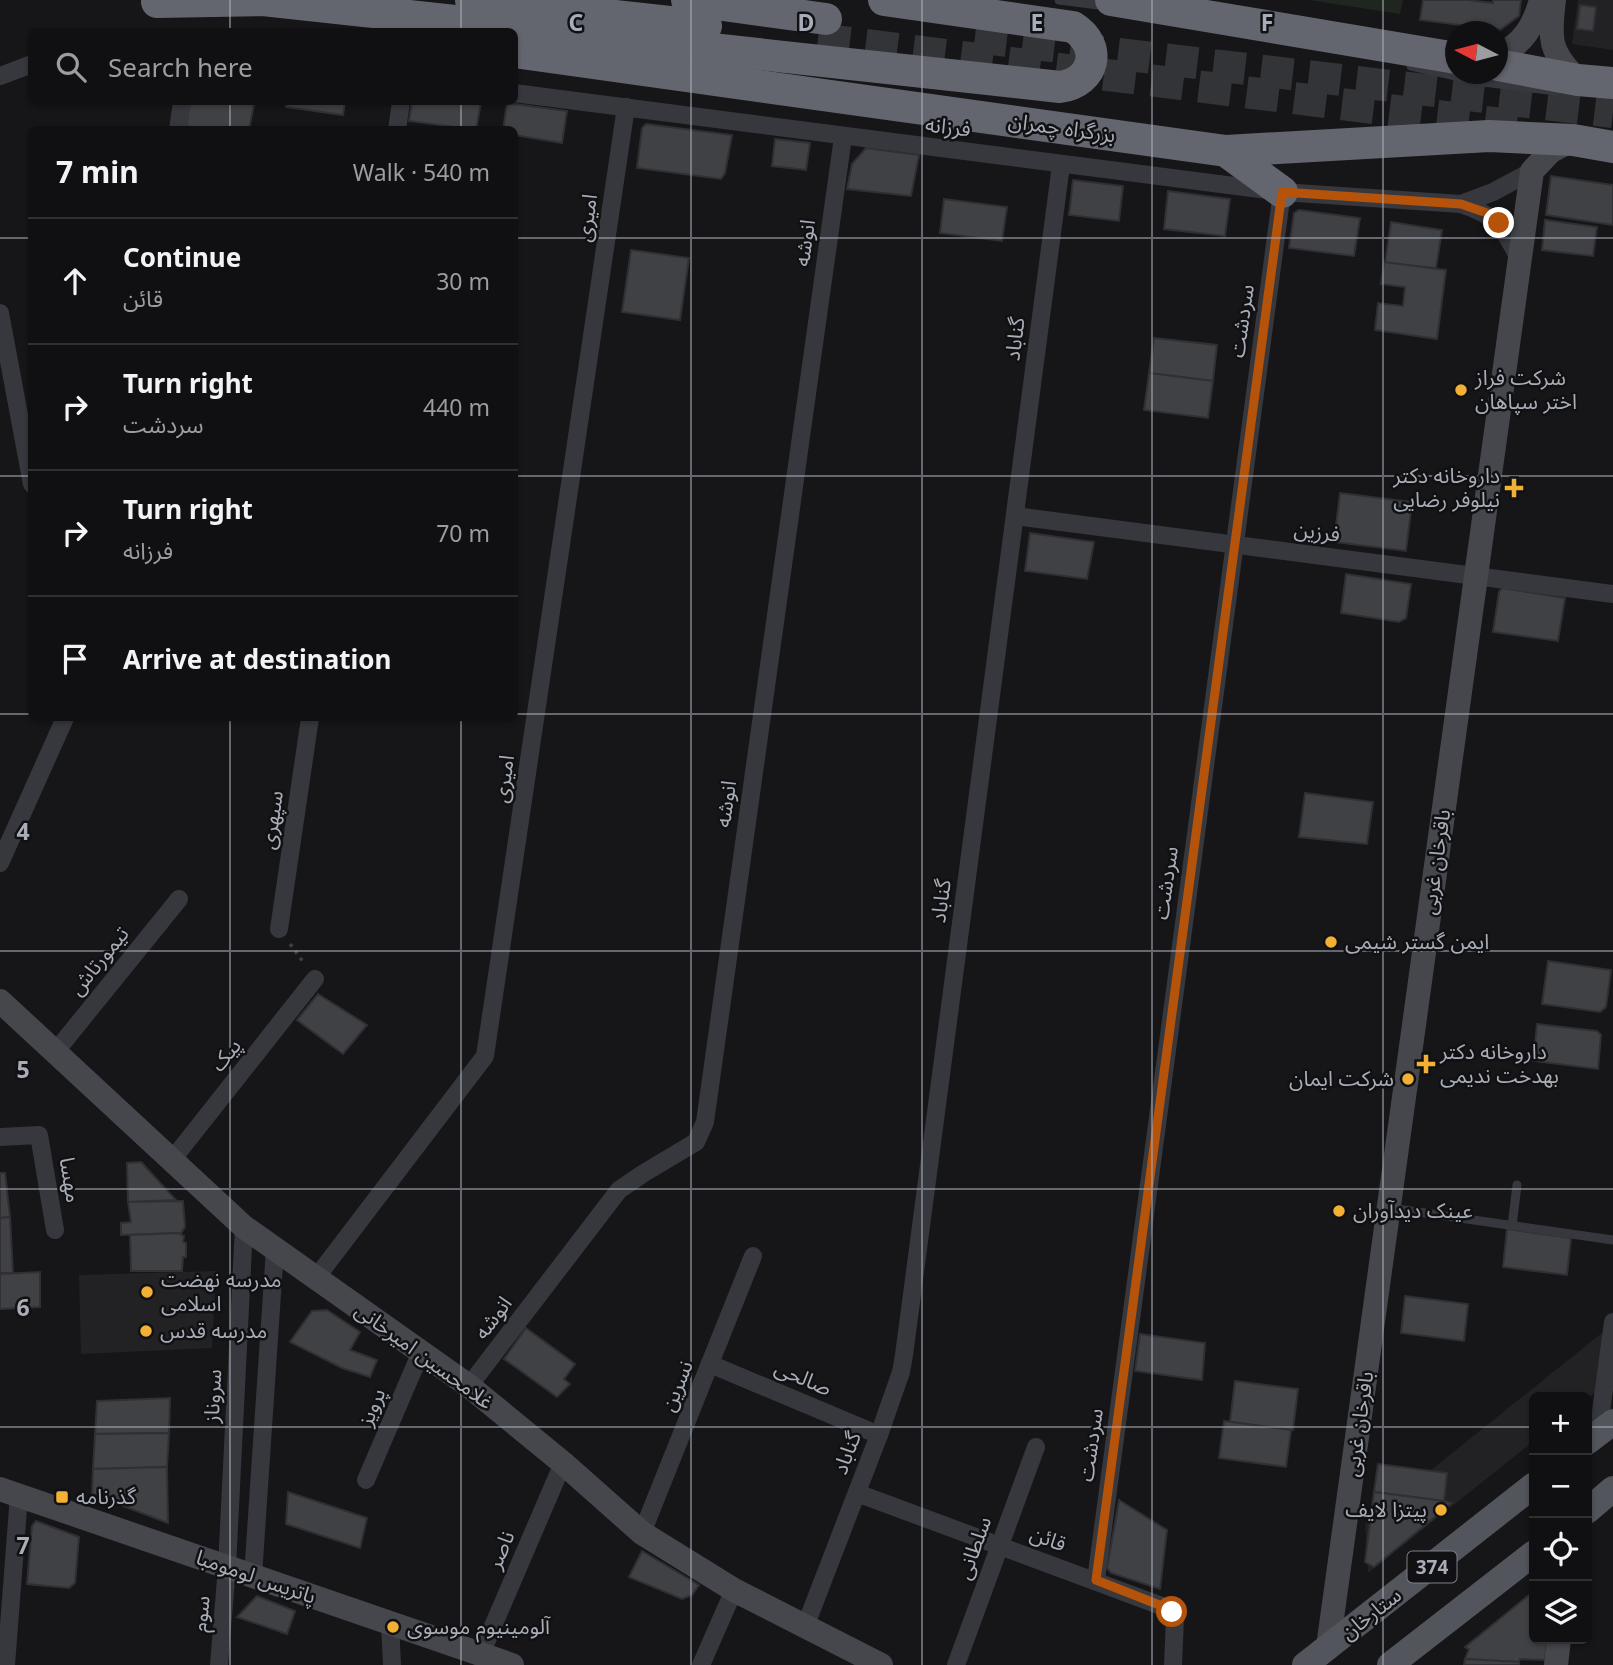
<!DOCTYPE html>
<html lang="en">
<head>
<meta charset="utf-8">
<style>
	body { margin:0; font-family:"Noto Sans","Noto Sans Arabic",sans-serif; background:#19191b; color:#f1f3f6 }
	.controls { position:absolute; right:21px; bottom:21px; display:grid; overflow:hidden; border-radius:10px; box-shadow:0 2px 5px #0004 }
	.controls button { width:63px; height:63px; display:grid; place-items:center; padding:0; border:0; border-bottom:2px solid #303032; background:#101012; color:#f1f3f6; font:35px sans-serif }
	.compass { position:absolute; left:1445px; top:21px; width:63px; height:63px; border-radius:50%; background:#101012; box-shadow:0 2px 5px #0004; rotate:276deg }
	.stop { position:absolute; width:21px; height:21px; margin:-16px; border:5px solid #b45309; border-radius:50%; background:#fff }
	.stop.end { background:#b45309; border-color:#fff; box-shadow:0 2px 7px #0008 }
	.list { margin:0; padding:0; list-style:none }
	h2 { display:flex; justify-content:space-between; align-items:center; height:91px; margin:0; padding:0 28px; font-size:30px }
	h2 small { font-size:23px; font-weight:400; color:#9c9d9f }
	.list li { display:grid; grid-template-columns:46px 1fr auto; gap:21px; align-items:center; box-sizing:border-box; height:126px; padding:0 28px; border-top:2px solid #303032 }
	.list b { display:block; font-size:26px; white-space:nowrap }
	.list p { margin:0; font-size:23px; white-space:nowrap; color:#9c9d9f }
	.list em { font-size:23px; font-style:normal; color:#9c9d9f }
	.icon { flex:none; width:38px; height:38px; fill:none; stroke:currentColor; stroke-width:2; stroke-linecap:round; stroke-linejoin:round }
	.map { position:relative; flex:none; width:1613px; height:1665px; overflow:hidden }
	.search { position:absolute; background:#101012; box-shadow:0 2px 5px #0004; left:28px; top:28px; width:490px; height:77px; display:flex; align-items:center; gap:18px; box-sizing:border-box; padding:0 24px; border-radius:10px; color:#9c9d9f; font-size:26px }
	.panel { position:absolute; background:#101012; box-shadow:0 2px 5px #0004; left:28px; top:126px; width:490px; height:595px; border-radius:10px }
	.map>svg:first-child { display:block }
	.built { fill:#222225 }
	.green { fill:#1e261f }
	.building { fill:#404145; stroke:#303034; stroke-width:2 }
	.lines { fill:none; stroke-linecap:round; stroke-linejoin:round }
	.highway-tunnel { stroke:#333438; stroke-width:32; stroke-dasharray:32 16; stroke-linecap:butt }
	.path { stroke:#3d3f44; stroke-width:3.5; stroke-dasharray:3.5 5; stroke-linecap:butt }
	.lane { stroke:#37383d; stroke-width:9 }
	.street { stroke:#37383d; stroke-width:18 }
	.secondary { stroke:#45474d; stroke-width:24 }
	.primary { stroke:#53555c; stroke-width:26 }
	.highway { stroke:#63666e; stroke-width:32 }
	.route { stroke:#b45309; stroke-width:9 }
	.grid { fill:none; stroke:#a8adb8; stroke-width:2; stroke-opacity:0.55 }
	.poi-dot { fill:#f2b134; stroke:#111113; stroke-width:2.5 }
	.labels { text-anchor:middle; stroke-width:5; stroke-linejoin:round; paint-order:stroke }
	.shield { fill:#111113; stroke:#7b7e86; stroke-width:2 }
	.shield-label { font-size:19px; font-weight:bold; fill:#a8adb8 }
	.street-label { font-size:21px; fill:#a8adb8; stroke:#111113 }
	.poi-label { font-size:21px; fill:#a8adb8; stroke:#111113; text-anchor:start }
	.grid-label { font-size:23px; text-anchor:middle; font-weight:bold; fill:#a8adb8; stroke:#111113; stroke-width:5; stroke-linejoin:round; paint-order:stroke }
</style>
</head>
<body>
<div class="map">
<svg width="1613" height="1665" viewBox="0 0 1613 1665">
	<rect width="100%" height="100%" fill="#161618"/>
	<g class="built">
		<polygon points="1578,0 1613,0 1613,50 1572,44"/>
		<polygon points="216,1271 212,1348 81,1354 79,1275"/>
		<polygon points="1613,1324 1613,1378 1587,1399 1534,1397 1534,1441 1368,1573 1365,1523"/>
	</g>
	<polygon class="green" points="1309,0 1403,0 1400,14"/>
	<g class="building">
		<polygon points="1423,0 1468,0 1493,3 1493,0 1521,0 1519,16 1500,30 1420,20"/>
		<polygon points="1580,5 1596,7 1593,31 1577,29"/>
		<polygon points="190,102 236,102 254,104 249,130 210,130 185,126"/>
		<polygon points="287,102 345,102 343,115 286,107"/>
		<polygon points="412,102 481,102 476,130 409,121"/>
		<polygon points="507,103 567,111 562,143 514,135 514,130 503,130"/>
		<polygon points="646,124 732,135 725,173 721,179 637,168 642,128"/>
		<polygon points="775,139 810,143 806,170 772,166"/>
		<polygon points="866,148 919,155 911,196 847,189 852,164"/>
		<polygon points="1551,176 1613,185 1613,225 1546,215"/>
		<polygon points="1073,180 1123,186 1119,221 1069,215"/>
		<polygon points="1168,191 1230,199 1225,236 1164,229"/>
		<polygon points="944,199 1007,207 1002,241 940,233"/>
		<polygon points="1299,210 1360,218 1354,256 1289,248 1294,213"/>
		<polygon points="1545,220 1597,227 1593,256 1542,250"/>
		<polygon points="1391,222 1442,230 1436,268 1385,263"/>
		<polygon points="631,250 689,258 680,320 622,312"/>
		<polygon points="1384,262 1446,270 1437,339 1375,330 1378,303 1403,306 1405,287 1381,284"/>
		<polygon points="1154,338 1217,345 1213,381 1149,373"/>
		<polygon points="1149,373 1213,381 1208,418 1144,410"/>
		<polygon points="1340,493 1412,502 1406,551 1334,542"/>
		<polygon points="1030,533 1094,542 1087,579 1025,571"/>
		<polygon points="1346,574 1411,584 1406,618 1399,622 1341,613"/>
		<polygon points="1502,588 1565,598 1558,641 1493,632 1499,592"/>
		<polygon points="1305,793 1373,802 1367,844 1299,837"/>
		<polygon points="1548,961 1611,970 1606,1007 1600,1012 1542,1004"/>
		<polygon points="318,994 367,1025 343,1054 297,1020"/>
		<polygon points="1537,1024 1597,1031 1601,1035 1598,1069 1533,1061"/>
		<polygon points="141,1162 176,1200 128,1202 127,1163"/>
		<polygon points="0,1173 5,1173 10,1217 0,1218"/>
		<polygon points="183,1201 185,1227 181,1233 121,1235 121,1223 131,1222 128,1202"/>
		<polygon points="10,1217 13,1273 0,1273 0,1218"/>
		<polygon points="1507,1229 1571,1238 1567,1275 1503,1267"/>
		<polygon points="181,1233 181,1235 184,1236 183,1242 186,1243 186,1257 183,1257 182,1271 131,1271 130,1235"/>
		<polygon points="40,1272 40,1307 0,1309 0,1274"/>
		<polygon points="1405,1296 1468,1304 1464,1341 1401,1333"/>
		<polygon points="327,1310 360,1332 350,1350 377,1360 370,1377 342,1368 290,1342 312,1311"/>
		<polygon points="526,1328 575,1364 564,1379 570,1384 557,1397 504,1359"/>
		<polygon points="1140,1334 1205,1343 1202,1380 1135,1371"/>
		<polygon points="1235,1381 1298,1389 1293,1430 1230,1422"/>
		<polygon points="170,1398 169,1433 95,1434 97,1401"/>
		<polygon points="1224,1421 1291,1430 1286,1467 1219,1458"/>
		<polygon points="169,1433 167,1467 93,1469 95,1434"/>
		<polygon points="1378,1464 1447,1473 1444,1501 1374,1492"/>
		<polygon points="167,1467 168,1523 92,1494 93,1469"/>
		<polygon points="288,1492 367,1518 360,1548 286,1524"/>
		<polygon points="1374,1492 1444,1501 1452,1503 1374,1567 1365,1562"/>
		<polygon points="1119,1500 1167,1530 1160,1589 1111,1573 1107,1568"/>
		<polygon points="36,1521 79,1537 75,1583 69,1588 27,1584 32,1526"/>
		<polygon points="642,1551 699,1585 692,1595 682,1599 629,1577"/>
		<polygon points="1534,1591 1534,1639 1547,1639 1545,1660 1520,1659 1519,1662 1465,1659 1469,1649 1465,1647"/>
		<polygon points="257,1596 295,1611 287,1634 237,1617"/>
		<polygon points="1465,1659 1519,1662 1519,1665 1464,1665"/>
	</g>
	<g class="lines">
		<g class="highway-tunnel">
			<polyline points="975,37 1613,112"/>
			<polyline points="818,39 1518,126"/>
		</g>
		<polyline class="path" points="290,944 304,963"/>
		<g class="lane">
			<polyline points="1059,0 1106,6"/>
			<polyline points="1411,66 1483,82 1556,91"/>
			<polyline points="1390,1208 1613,1240"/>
			<polyline points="1512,1226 1517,1185"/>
		</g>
		<g class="street">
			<polyline points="0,76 32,64"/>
			<path d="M514,93l768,99 179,12c38,13 40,21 58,54"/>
			<polyline points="178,130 182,102"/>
			<polyline points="397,130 401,102"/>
			<polyline points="1461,204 1493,192 1532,171"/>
			<polyline points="0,313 32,484"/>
			<polyline points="1015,516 1613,594"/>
			<polyline points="0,863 65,718"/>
			<polyline points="279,929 310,718"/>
			<polyline points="56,1051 179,899"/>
			<polyline points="0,1137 39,1135 55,1230"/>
			<polyline points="172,1160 315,979"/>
			<polyline points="316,1278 485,1056 626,107"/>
			<polyline points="710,1364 879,1435"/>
			<polyline points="469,1386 619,1190 644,1173 696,1142 705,1122 843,137"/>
			<polyline points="1598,1434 1613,1322"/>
			<polyline points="366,1480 421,1352"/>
			<polyline points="857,1493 1167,1608 1175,1618 1173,1665"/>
			<polyline points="642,1533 753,1256"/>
			<polyline points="253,1576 275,1249"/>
			<polyline points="1096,1580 1282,192"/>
			<polyline points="390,1623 392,1665"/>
			<polyline points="805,1627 879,1435 901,1372 904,1355 1061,165"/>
			<polyline points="481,1654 563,1463"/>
			<polyline points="6,1665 19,1495"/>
			<polyline points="219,1665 227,1567 244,1227"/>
			<polyline points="701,1665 734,1590"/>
			<polyline points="956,1665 1036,1447"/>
		</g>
		<g class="secondary">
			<path d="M1554,0c-5,39 -5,52 24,80"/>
			<path d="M1498,55c25,-10 36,-30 43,-55"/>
			<polyline points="0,1001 244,1227 469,1386 563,1463 642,1533 734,1590 881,1665"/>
			<polyline points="0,1489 512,1665"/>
			<polyline points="1328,1647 1532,171 1551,151 1573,140"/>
			<polyline points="1556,1665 1559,1639"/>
		</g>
		<g class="primary">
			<polyline points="1587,1442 1613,1422"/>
			<polyline points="1587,1511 1613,1489"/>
			<polyline points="1305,1665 1534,1485"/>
			<polyline points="1390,1665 1534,1553"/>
		</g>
		<g class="highway">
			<polyline points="471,0 706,26"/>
			<polyline points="687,0 826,19"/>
			<polyline points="1111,0 1456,58"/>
			<path d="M157,2l106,-2 797,87c35,-5 43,-41 13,-60l-189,-27"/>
			<polyline points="514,52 1226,151 1489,136 1573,140 1613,147"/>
			<polyline points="1498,65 1578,80 1613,83"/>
			<polyline points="1226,151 1282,192"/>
		</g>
	</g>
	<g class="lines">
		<polyline class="route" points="1172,1612 1167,1608 1096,1580 1282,192 1461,204 1487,213 1499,223"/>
	</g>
	<path class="grid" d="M230,0v32M461,0v32M691,0v1665M922,0v1665M1152,0v1665M1383,0v1665M230,102v28M461,102v28M0,238h32M514,238h1099M0,476h32M514,476h1099M0,714h32M514,714h1099M230,718v947M461,718v947M0,951h1613M0,1189h1613M0,1427h1534M1587,1427h26"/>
	<g class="poi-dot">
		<circle cx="1461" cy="390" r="7"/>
		<path d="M1510.5 477.5h7v7h7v7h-7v7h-7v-7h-7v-7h7z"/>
		<circle cx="1331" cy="942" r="7"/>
		<path d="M1422.5 1053.5h7v7h7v7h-7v7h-7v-7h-7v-7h7z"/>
		<circle cx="1408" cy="1079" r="7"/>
		<circle cx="1339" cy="1211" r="7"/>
		<circle cx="147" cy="1292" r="7"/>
		<circle cx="146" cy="1331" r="7"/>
		<rect x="55" y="1490" width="14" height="14" rx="3.5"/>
		<circle cx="1441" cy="1510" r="7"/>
		<circle cx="393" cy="1627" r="7"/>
	</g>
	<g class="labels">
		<rect class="shield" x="1407.5" y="1551.5" width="49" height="31" rx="5"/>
		<g class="shield-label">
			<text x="1432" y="1574">374</text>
		</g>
		<g class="street-label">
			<text transform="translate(948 127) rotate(7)" y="7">فرزانه</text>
			<text transform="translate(1062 128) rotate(8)" y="7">بزرگراه چمران</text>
			<text transform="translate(587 218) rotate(-82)" y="7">امیری</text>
			<text transform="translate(805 243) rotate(-82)" y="7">انوشه</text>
			<text transform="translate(1242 321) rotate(-82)" y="7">سردشت</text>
			<text transform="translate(1015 339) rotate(-83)" y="7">گناباد</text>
			<text transform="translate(1317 532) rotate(7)" y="7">فرزین</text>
			<text transform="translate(504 779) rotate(-82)" y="7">امیری</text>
			<text transform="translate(726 804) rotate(-82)" y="7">انوشه</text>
			<text transform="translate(272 820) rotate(-82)" y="7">سپهری</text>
			<text transform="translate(1436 862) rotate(-82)" y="7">باقرخان غربی</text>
			<text transform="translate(1166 883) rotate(-82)" y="7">سردشت</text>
			<text transform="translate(941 901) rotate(-82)" y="7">گناباد</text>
			<text transform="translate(99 961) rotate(-51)" y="7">تیمورتاش</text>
			<text transform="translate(226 1055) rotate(-52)" y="7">پیک</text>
			<text transform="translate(70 1180) rotate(81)" y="7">مهسا</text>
			<text transform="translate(493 1318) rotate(-53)" y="7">انوشه</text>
			<text transform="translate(424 1356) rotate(36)" y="7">غلامحسین امیرخانی</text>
			<text transform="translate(803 1378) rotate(23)" y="7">صالحی</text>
			<text transform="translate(677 1386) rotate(-68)" y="7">نسرین</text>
			<text transform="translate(213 1396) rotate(-87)" y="7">سروناز</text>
			<text transform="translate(372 1407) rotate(-67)" y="7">پرویز</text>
			<text transform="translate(1359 1424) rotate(-82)" y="7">باقرخان غربی</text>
			<text transform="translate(1091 1445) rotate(-82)" y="7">سردشت</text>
			<text transform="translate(847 1453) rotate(-69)" y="7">گناباد</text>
			<text transform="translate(1048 1539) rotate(20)" y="7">قائن</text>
			<text transform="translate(974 1548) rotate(-70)" y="7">سلطانی</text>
			<text transform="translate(501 1550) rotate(-67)" y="7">ناصر</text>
			<text transform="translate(256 1577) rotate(19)" y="7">پاتریس لومومبا</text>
			<text transform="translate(201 1614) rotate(-85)" y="7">سوم</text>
			<text transform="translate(1371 1614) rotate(-38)" y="7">ستارخان</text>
		</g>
		<g class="poi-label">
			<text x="1475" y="385">شرکت فراز<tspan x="1475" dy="24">اختر سپاهان</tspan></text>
			<text x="1500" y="483" text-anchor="end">داروخانه دکتر<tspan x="1500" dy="24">نیلوفر رضایی</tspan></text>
			<text x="1345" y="949">ایمن گستر شیمی</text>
			<text x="1440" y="1059">داروخانه دکتر<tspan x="1440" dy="24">بهدخت ندیمی</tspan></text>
			<text x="1394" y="1086" text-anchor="end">شرکت ایمان</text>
			<text x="1353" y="1218">عینک دیدآوران</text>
			<text x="161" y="1287">مدرسه نهضت<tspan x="161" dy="24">اسلامی</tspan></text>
			<text x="160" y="1338">مدرسه قدس</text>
			<text x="76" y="1504">گذرنامه</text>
			<text x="1427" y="1517" text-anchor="end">پیتزا لایف</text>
			<text x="407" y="1634">آلومینیوم موسوی</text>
		</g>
	</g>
	<g class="grid-label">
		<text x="576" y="31">C</text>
		<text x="806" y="31">D</text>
		<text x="1037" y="31">E</text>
		<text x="1267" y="31">F</text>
		<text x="23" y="840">4</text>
		<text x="23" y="1078">5</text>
		<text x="23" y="1316">6</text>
		<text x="23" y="1554">7</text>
	</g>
</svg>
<div class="controls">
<button>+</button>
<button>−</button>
<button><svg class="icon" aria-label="locate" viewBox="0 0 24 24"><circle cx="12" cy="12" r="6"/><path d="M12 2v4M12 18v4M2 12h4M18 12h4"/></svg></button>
<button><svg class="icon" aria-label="layers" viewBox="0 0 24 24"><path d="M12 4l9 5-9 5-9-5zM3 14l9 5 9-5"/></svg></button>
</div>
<svg class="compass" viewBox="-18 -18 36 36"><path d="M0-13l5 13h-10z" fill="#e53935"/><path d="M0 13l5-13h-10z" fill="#9c9d9f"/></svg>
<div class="stop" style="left:1172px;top:1612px"></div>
<div class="stop end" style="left:1499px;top:223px"></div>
<div class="search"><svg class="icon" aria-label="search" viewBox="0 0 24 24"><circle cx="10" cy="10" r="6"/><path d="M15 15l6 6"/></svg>Search here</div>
<section class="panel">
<h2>7 min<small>Walk · 540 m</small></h2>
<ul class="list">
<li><svg class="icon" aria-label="ahead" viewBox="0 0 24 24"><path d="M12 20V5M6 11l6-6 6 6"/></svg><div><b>Continue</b><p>قائن</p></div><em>30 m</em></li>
<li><svg class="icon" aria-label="right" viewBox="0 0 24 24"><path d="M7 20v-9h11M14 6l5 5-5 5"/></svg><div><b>Turn right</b><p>سردشت</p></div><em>440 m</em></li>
<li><svg class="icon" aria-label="right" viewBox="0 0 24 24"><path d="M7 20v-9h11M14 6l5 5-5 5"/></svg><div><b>Turn right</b><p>فرزانه</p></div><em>70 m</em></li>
<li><svg class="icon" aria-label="arrive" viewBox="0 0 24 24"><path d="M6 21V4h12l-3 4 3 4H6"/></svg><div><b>Arrive at destination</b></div></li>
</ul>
</section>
</div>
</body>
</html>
